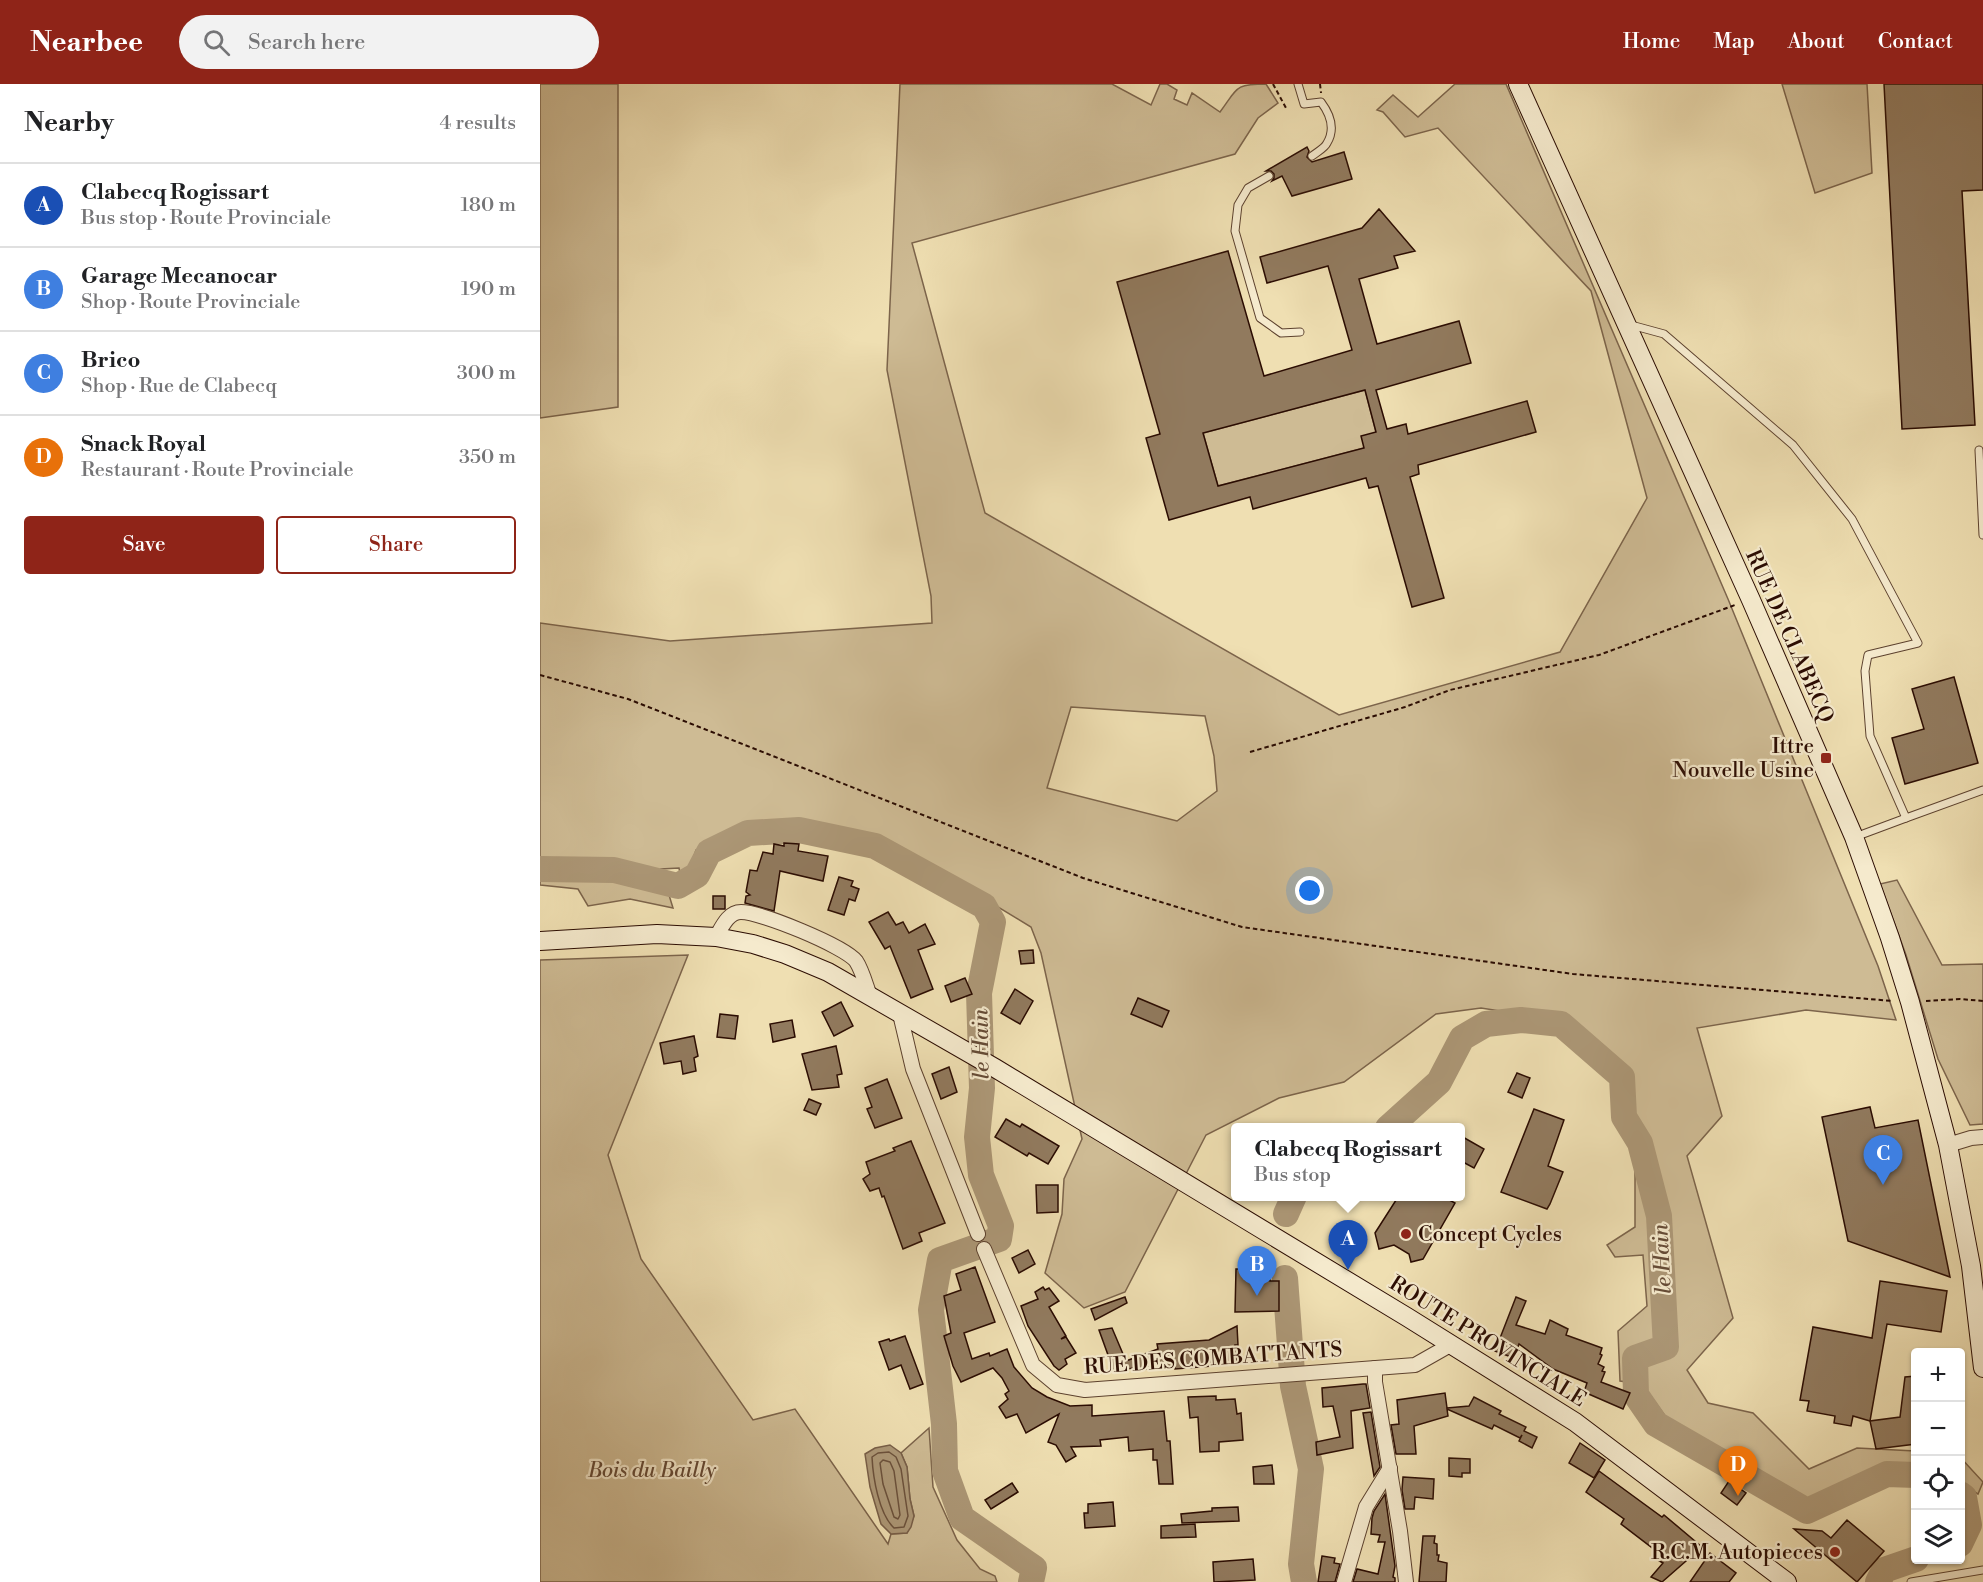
<!DOCTYPE html>
<html lang="en">
<head>
<meta charset="utf-8">
<style>
	body { margin:0; font-family:"Libre Bodoni",serif; background:#f2f2f2; color:#202124 }
	.controls { position:absolute; right:18px; bottom:18px; display:grid; overflow:hidden; border-radius:6px; box-shadow:0 2px 4px #0004 }
	.controls button { width:54px; height:54px; display:grid; place-items:center; padding:0; border:0; border-bottom:2px solid #e0e0e0; background:#fff; color:#202124; font:30px sans-serif }
	.you { position:absolute; left:770px; top:807px; width:21px; height:21px; margin:-15px; border:4px solid #fff; border-radius:50%; background:#1a73e8; box-shadow:0 0 0 9px #1a73e833 }
	.badge { display:grid; place-items:center; width:39px; height:39px; border-radius:50%; background:#8f2418; color:#fff; font-size:20px; font-weight:700 }
	.pin { position:absolute; translate:-50% -50px; filter:drop-shadow(0 2px 3px #0008) }
	.pin::after { content:''; position:absolute; top:32px; width:21px; height:18px; background:inherit; clip-path:polygon(0 0,100% 0,50% 100%) }
	.popup { position:absolute; left:691px; top:1039px; width:234px; height:78px; box-sizing:border-box; display:grid; place-content:center; border-radius:6px; background:#fff; filter:drop-shadow(0 2px 4px #0005); font-size:20px; white-space:nowrap; color:#757577 }
	.popup b { font-size:22px; color:#202124 }
	.popup::after { content:''; position:absolute; left:50%; top:100%; margin-left:-12px; border:12px solid transparent; border-top-color:#fff }
	.list { margin:0; padding:0; list-style:none }
	h2 { display:flex; justify-content:space-between; align-items:center; height:78px; margin:0; padding:0 24px; font-size:26px }
	h2 small { font-size:20px; font-weight:400; color:#757577 }
	.list li { display:grid; grid-template-columns:39px 1fr auto; gap:18px; align-items:center; box-sizing:border-box; height:84px; padding:0 24px; border-top:2px solid #e0e0e0 }
	.list b { display:block; font-size:22px; white-space:nowrap }
	.list p { margin:0; font-size:20px; white-space:nowrap; color:#757577 }
	.list em { font-size:20px; font-style:normal; color:#757577 }
	.actions { display:flex; gap:12px; padding:18px 24px }
	.actions a { flex:1; padding:14px 0; border:2px solid #8f2418; border-radius:6px; text-align:center; font-size:21px; color:#8f2418 }
	.actions .main { background:#8f2418; color:#fff }
	.icon { flex:none; width:33px; height:33px; fill:none; stroke:currentColor; stroke-width:2; stroke-linecap:round; stroke-linejoin:round }
	.map { position:relative; flex:none; width:1443px; height:1498px; overflow:hidden }
	header { display:flex; align-items:center; gap:36px; box-sizing:border-box; height:84px; padding:0 30px; background:#8f2418; color:#fff }
	header strong { font-size:28px }
	nav { display:flex; gap:33px; margin-inline-start:auto; font-size:21px }
	.search { width:420px; height:54px; background:#f2f2f2; display:flex; align-items:center; gap:15px; box-sizing:border-box; padding:0 21px; border-radius:33px; color:#757577; font-size:22px }
	main { display:flex }
	aside { flex:1; background:#fff }
	.map>svg:first-child { display:block }
	.green { fill:#cebb94; stroke:#7c644b; stroke-width:1.5; fill-rule:evenodd }
	.water { fill:#ac9776; stroke:#785f48; stroke-width:1.5 }
	.lines { fill:none; stroke-linecap:round; stroke-linejoin:round }
	.shore { stroke:#6c523c; stroke-width:1.5 }
	.river { stroke:#ac9776; stroke-width:26 }
	.building { fill:#917a5e; stroke:#2b0c02; stroke-width:1.5; fill-rule:evenodd }
	.lane-casing { stroke:#5c412e; stroke-width:9 }
	.street-casing { stroke:#5c412e; stroke-width:16 }
	.secondary-casing { stroke:#2b0c02; stroke-width:20 }
	.path { stroke:#2b0c02; stroke-width:2; stroke-dasharray:4.5 3; stroke-linecap:butt }
	.lane { stroke:#f5eacd; stroke-width:7 }
	.street { stroke:#f5eacd; stroke-width:14 }
	.secondary { stroke:#f5eacd; stroke-width:18 }
	.poi-dot { fill:#8f2418; stroke:#f5eacd; stroke-width:2 }
	.labels { text-anchor:middle; stroke-width:4.5; stroke-linejoin:round; paint-order:stroke }
	.street-label { font-size:21px; fill:#2b0c02; stroke:#f5eacd }
	.poi-label { font-size:21px; fill:#2b0c02; stroke:#f5eacd; text-anchor:end }
	.park-label { font-size:21px; font-style:italic; fill:#644935; stroke:#f5eacd }
	.water-label { font-size:22px; font-style:italic; fill:#654b36; stroke:#f5eacd }
</style>
</head>
<body>
<header>
<strong>Nearbee</strong>
<div class="search"><svg class="icon" aria-label="search" viewBox="0 0 24 24"><circle cx="10" cy="10" r="6"/><path d="M15 15l6 6"/></svg>Search here</div>
<nav><a>Home</a><a>Map</a><a>About</a><a>Contact</a></nav>
</header>
<main>
<aside>
<h2>Nearby<small>4 results</small></h2>
<ul class="list">
<li><span class="badge" style="background:#1a4fb4">A</span><div><b>Clabecq Rogissart</b><p>Bus stop · Route Provinciale</p></div><em>180 m</em></li>
<li><span class="badge" style="background:#3f7fe0">B</span><div><b>Garage Mecanocar</b><p>Shop · Route Provinciale</p></div><em>190 m</em></li>
<li><span class="badge" style="background:#3f7fe0">C</span><div><b>Brico</b><p>Shop · Rue de Clabecq</p></div><em>300 m</em></li>
<li><span class="badge" style="background:#e8710a">D</span><div><b>Snack Royal</b><p>Restaurant · Route Provinciale</p></div><em>350 m</em></li>
</ul>
<div class="actions"><a class="main">Save</a><a>Share</a></div>
</aside>
<div class="map">
<svg width="1443" height="1498" viewBox="0 0 1443 1498">
	<rect width="100%" height="100%" fill="#efdfb2"/>
	<filter id="stains"><feTurbulence type="fractalNoise" baseFrequency=".00333" numOctaves="4"/><feColorMatrix values="0 0 0 0 .2 0 0 0 0 .09 0 0 0 0 .02 0 0 0 .5 -.17"/></filter>
	<radialGradient id="worn" r=".72"><stop offset=".6" stop-color="#630" stop-opacity="0"/><stop offset="1" stop-color="#630" stop-opacity=".3"/></radialGradient>
	<g class="green">
		<polygon points="0,0 78,0 78,323 0,334"/>
		<path d="M360,0h212l39,21 9,-21h7l10,6 -3,9 13,6 5,-12 28,19c18,-24 14,-28 46,-28l12,19 -20,15 -23,36 -323,89 73,270 354,202 221,-63 87,-154 -56,-207 -153,-163 -33,9 -22,-25 -6,-2 16,-15 25,22 37,-33h51l222,515 150,367 18,54 -90,-10 -109,18 25,88 -35,40 46,162 -46,52 21,33 45,10 56,56 48,-21 58,3v19l-26,-1 -70,39 -54,-20 -97,-68 -26,-36 -22,-3 -2,-50 29,-25 -4,-51 -28,2 -8,-12 28,-18v-64l14,-25 -15,-13 -4,-41 -15,-26 -38,-35 -96,-15 -45,6 -92,68 -65,16 -73,37 -81,157 -41,16 -39,-35 17,-59 2,-35 18,-40 -41,-186 -10,-26 -117,-71 -156,-33 -62,27 -13,39 -4,-21 -18,1 12,39 -43,-9 -42,7 -10,-17 -38,-4v-262l130,18 262,-18 -1,-27 -44,-226zM531,623l134,9 9,40 3,35 -40,30 -130,-33z"/>
		<polygon points="1242,0 1327,0 1332,89 1275,109"/>
		<polygon points="825,306 836,348 824,364 678,402 663,349"/>
		<polygon points="1357,796 1402,881 1443,880 1443,1040 1430,1041 1398,975 1366,871 1340,800"/>
		<polygon points="148,871 68,1071 101,1175 213,1336 255,1325 348,1460 351,1450 367,1449 374,1432 370,1415 367,1383 361,1369 389,1344 393,1403 417,1456 440,1485 455,1492 457,1498 0,1498 0,876"/>
		<polygon points="1420,1373 1443,1398 1438,1410 1421,1398"/>
	</g>
	<polygon class="water" points="350,1361 361,1369 367,1383 370,1415 374,1432 371,1443 367,1449 351,1450 341,1440 330,1403 325,1370 335,1364"/>
	<g class="lines">
		<g class="shore">
			<path d="M349,1368l7,5 5,12 7,47 -4,11 -10,1c-15,-14 -21,-50 -22,-71l6,-4z"/>
			<polygon points="343,1376 350,1378 354,1387 360,1431 358,1435 354,1433 343,1400 340,1379"/>
		</g>
		<g class="river">
			<polyline points="0,785 74,786 138,802 157,791 169,768 208,749 259,746 335,762 444,822 453,838 439,909 442,1004 437,1053 441,1091 461,1142 459,1155 400,1176 391,1226 404,1340 405,1387 422,1434 494,1484 491,1498"/>
			<polyline points="848,1044 899,998 922,954 946,940 981,936 1021,940 1082,993 1084,1033 1100,1059 1119,1132 1126,1263 1095,1274 1096,1311 1116,1340 1267,1427 1347,1390 1376,1391"/>
			<polyline points="746,1130 754,1112"/>
			<polyline points="745,1194 753,1302 771,1385 761,1480 764,1498"/>
			<polyline points="1420,1410 1424,1413 1429,1441 1420,1460"/>
			<polyline points="1338,1498 1344,1486 1376,1475"/>
		</g>
	</g>
	<g class="building">
		<polygon points="1344,0 1443,0 1443,106 1422,107 1435,341 1362,345"/>
		<polygon points="767,63 769,67 767,73 772,78 804,68 812,95 752,112 742,92 732,97 734,94 734,90 731,87 726,87"/>
		<path d="M839,125l36,42 -21,5 4,12 -39,11 18,65 82,-23 12,42 -95,27 11,39 19,-5 2,10 119,-33 9,31 -118,33 1,9 -9,3 34,121 -32,9 -34,-121 -9,2 -3,-10 -113,31 -3,-12 -81,23 -23,-82 14,-4 -43,-152 111,-31 36,125 88,-26 -24,-84 -61,17 -7,-26 102,-29zM825,306l11,42 -15,4 3,12 -146,38 -15,-53z"/>
		<polygon points="1414,593 1438,679 1365,700 1352,654 1384,645 1372,605"/>
		<polygon points="244,759 259,760 258,767 288,772 283,797 240,787 234,827 205,819 206,812 210,811 206,808 210,786 217,787 223,768 233,770 234,760 244,762"/>
		<polygon points="299,793 313,797 311,802 319,805 315,817 309,815 304,831 288,826"/>
		<rect x="173" y="812" width="12" height="13"/>
		<polygon points="348,828 356,841 363,838 369,849 385,840 395,860 378,866 393,905 371,914 350,862 345,865 329,838"/>
		<polygon points="493,866 494,879 481,880 479,867"/>
		<polygon points="425,894 432,910 411,918 405,902"/>
		<polygon points="475,905 493,917 480,940 461,929"/>
		<polygon points="598,914 629,927 622,943 591,930"/>
		<polygon points="301,918 313,942 294,952 282,928"/>
		<polygon points="180,930 198,932 195,955 177,953"/>
		<polygon points="252,936 255,953 233,958 230,940"/>
		<polygon points="154,952 158,972 154,974 156,987 143,990 141,977 124,980 120,959"/>
		<polygon points="296,962 302,990 297,991 299,1003 272,1006 262,970"/>
		<polygon points="409,983 417,1008 401,1015 392,990"/>
		<polygon points="977,989 990,994 982,1014 968,1008"/>
		<polygon points="347,995 362,1034 335,1044 327,1025 332,1023 325,1004"/>
		<polygon points="269,1015 281,1020 276,1031 264,1026"/>
		<polygon points="1330,1023 1335,1044 1378,1036 1410,1193 1308,1157 1282,1033"/>
		<polygon points="994,1025 1024,1036 1008,1082 1023,1088 1010,1120 1007,1125 961,1108"/>
		<polygon points="466,1035 480,1043 482,1040 519,1062 508,1080 489,1069 487,1072 455,1053"/>
		<polygon points="921,1052 944,1065 934,1084 921,1077"/>
		<polygon points="371,1057 405,1139 379,1149 382,1157 363,1165 344,1112 342,1113 339,1104 330,1107 323,1095 330,1090 326,1078 355,1067 353,1064"/>
		<polygon points="496,1101 518,1101 518,1128 497,1129"/>
		<polygon points="858,1113 904,1113 915,1119 883,1175 871,1178 869,1170 854,1161 839,1165 835,1149"/>
		<polygon points="488,1166 495,1180 479,1189 472,1174"/>
		<polygon points="435,1183 455,1238 424,1249 432,1275 449,1269 450,1272 467,1265 474,1283 492,1304 507,1313 530,1322 552,1321 552,1332 624,1327 627,1357 630,1357 633,1400 619,1400 617,1376 613,1376 613,1365 589,1367 588,1353 560,1356 561,1362 531,1363 536,1372 526,1378 516,1361 508,1358 519,1330 486,1349 477,1330 466,1334 459,1323 468,1315 465,1310 469,1307 462,1294 453,1284 421,1298 413,1282 404,1252 411,1249 404,1212 421,1206 416,1190"/>
		<polygon points="696,1185 730,1185 730,1197 739,1197 739,1227 695,1228"/>
		<polygon points="1340,1197 1407,1207 1401,1248 1347,1240 1330,1337 1313,1332 1311,1342 1294,1339 1295,1332 1267,1327 1269,1317 1260,1316 1273,1243 1332,1254"/>
		<polygon points="503,1203 505,1206 509,1204 519,1217 509,1223 526,1252 521,1255 526,1253 536,1269 525,1275 527,1280 519,1286 514,1282 488,1242 481,1222 498,1215 495,1208"/>
		<polygon points="585,1213 587,1219 555,1236 551,1225"/>
		<polygon points="976,1213 986,1217 976,1241 1005,1250 1010,1236 1028,1245 1026,1251 1062,1264 1060,1270 1062,1271 1058,1280 1064,1283 1062,1287 1065,1288 1061,1298 1090,1309 1083,1325 1044,1308 1047,1299 1013,1285 979,1260 974,1274 955,1267"/>
		<polygon points="697,1242 698,1261 695,1261 697,1280 635,1285 635,1282 621,1283 595,1287 594,1284 572,1287 570,1283 572,1282 559,1246 572,1244 586,1277 618,1265 617,1260 669,1256"/>
		<polygon points="365,1252 383,1300 370,1305 361,1281 349,1286 339,1258 349,1255 350,1257"/>
		<polygon points="1376,1292 1376,1360 1336,1365 1330,1337 1360,1333 1365,1293"/>
		<polygon points="823,1300 826,1300 830,1324 811,1327 813,1364 777,1371 776,1358 800,1353 793,1322 783,1323 782,1304"/>
		<polygon points="905,1309 907,1324 929,1322 934,1313 961,1327 959,1330 986,1343 984,1347 997,1353 992,1364 979,1357 982,1351 980,1354 954,1341 952,1345 907,1325 908,1332 874,1342 876,1370 856,1370 851,1341 859,1340 857,1316"/>
		<polygon points="676,1312 676,1316 695,1315 697,1330 701,1329 703,1356 679,1358 679,1367 660,1368 658,1333 650,1334 648,1313"/>
		<polygon points="831,1328 840,1383 834,1392 823,1329"/>
		<polygon points="1040,1359 1065,1376 1054,1394 1029,1379"/>
		<polygon points="909,1374 930,1375 930,1389 922,1389 922,1393 909,1392"/>
		<polygon points="732,1381 734,1400 714,1400 713,1383"/>
		<polygon points="1059,1387 1122,1433 1124,1431 1162,1463 1122,1498 1111,1493 1123,1479 1116,1475 1120,1470 1081,1440 1084,1435 1046,1408"/>
		<polygon points="863,1393 894,1395 893,1415 875,1413 874,1425 865,1425 862,1406"/>
		<polygon points="1189,1397 1206,1409 1197,1421 1181,1409"/>
		<polygon points="472,1399 478,1408 451,1425 445,1416"/>
		<polygon points="845,1410 855,1482 853,1493 855,1494 855,1498 813,1498 817,1485 838,1490 845,1458 838,1458 840,1451 831,1450 832,1434 834,1427"/>
		<polygon points="573,1418 575,1442 545,1444 544,1429 548,1429 548,1420"/>
		<polygon points="698,1423 699,1437 642,1439 641,1430 672,1427 672,1424"/>
		<polygon points="1307,1436 1344,1467 1317,1498 1254,1445 1282,1447 1291,1454"/>
		<polygon points="655,1440 656,1453 621,1454 621,1442"/>
		<polygon points="883,1452 895,1452 894,1459 897,1460 897,1471 899,1471 898,1477 907,1479 906,1498 879,1498"/>
		<polygon points="1170,1469 1196,1489 1189,1498 1150,1498"/>
		<polygon points="782,1472 795,1474 794,1479 800,1480 795,1498 778,1498"/>
		<polygon points="713,1475 715,1496 674,1498 673,1478"/>
	</g>
	<g class="lines">
		<defs>
			<g id="lane">
				<path d="M758,0l6,20 17,-2c9,12 15,26 6,41 -2,5 -10,9 -15,13"/>
				<polyline points="729,92 708,104 698,121 695,147 720,234 741,249 760,248"/>
				<polyline points="1091,241 1124,250 1253,361 1312,435 1378,559 1328,571 1325,587 1330,652 1366,734 1443,706"/>
				<polyline points="1439,366 1443,451"/>
				<polyline points="1315,753 1366,734"/>
				<polyline points="1371,1498 1443,1486"/>
			</g>
			<g id="street">
				<path d="M176,853c6,-10 12,-25 25,-25 20,0 103,34 115,49 6,9 10,24 14,35"/>
				<polyline points="360,930 373,985 438,1150"/>
				<polyline points="1408,1061 1431,1054 1443,1053"/>
				<polyline points="444,1165 493,1281 517,1301 545,1306 875,1281 912,1260"/>
				<polyline points="835,1284 835,1298 860,1447 866,1498"/>
				<polyline points="804,1498 826,1423 850,1384"/>
			</g>
			<g id="secondary">
				<polyline points="978,0 1211,516 1314,753 1350,854 1370,918 1408,1061 1431,1182 1443,1284"/>
				<polyline points="0,857 117,850 176,853 213,860 245,870 288,888 455,984 867,1233 1035,1338 1247,1498"/>
			</g>
		</defs>
		<use href="#lane" class="lane-casing"/>
		<use href="#street" class="street-casing"/>
		<use href="#secondary" class="secondary-casing"/>
		<g class="path">
			<polyline points="733,0 746,24"/>
			<polyline points="780,0 781,9"/>
			<polyline points="0,591 88,615 543,794 702,843 1033,890 1353,917"/>
			<polyline points="710,668 865,623 910,606 1059,571 1195,521"/>
			<polyline points="1386,917 1420,915 1443,917"/>
		</g>
		<use href="#lane" class="lane"/>
		<use href="#street" class="street"/>
		<use href="#secondary" class="secondary"/>
	</g>
	<g class="poi-dot">
		<rect x="1280" y="668" width="12" height="12" rx="3"/>
		<circle cx="866" cy="1150" r="6"/>
		<circle cx="1295" cy="1468" r="6"/>
	</g>
	<g class="labels">
		<g class="street-label">
			<text transform="translate(1250 552) rotate(66)" y="7">RUE DE CLABECQ</text>
			<text transform="translate(948 1257) rotate(32)" y="7">ROUTE PROVINCIALE</text>
			<text transform="translate(673 1274) rotate(-4)" y="7">RUE DES COMBATTANTS</text>
		</g>
		<g class="poi-label">
			<text x="1274" y="669">Ittre<tspan x="1274" dy="24">Nouvelle Usine</tspan></text>
			<text x="878" y="1157" text-anchor="start">Concept Cycles</text>
			<text x="1283" y="1475">R.C.M. Autopieces</text>
		</g>
		<g class="park-label">
			<text x="112" y="1393">Bois du Bailly</text>
		</g>
		<g class="water-label">
			<text transform="translate(440 960) rotate(-91)" y="8">le Hain</text>
			<text transform="translate(1121 1175) rotate(-93)" y="8">le Hain</text>
		</g>
	</g>
	<rect width="100%" height="100%" filter="url(#stains)"/>
	<rect width="100%" height="100%" fill="url(#worn)"/>
</svg>
<div class="controls">
<button>+</button>
<button>−</button>
<button><svg class="icon" aria-label="locate" viewBox="0 0 24 24"><circle cx="12" cy="12" r="6"/><path d="M12 2v4M12 18v4M2 12h4M18 12h4"/></svg></button>
<button><svg class="icon" aria-label="layers" viewBox="0 0 24 24"><path d="M12 4l9 5-9 5-9-5zM3 14l9 5 9-5"/></svg></button>
</div>
<div class="you"></div>
<div class="pin badge" style="left:808px;top:1186px;background:#1a4fb4">A</div>
<div class="popup"><b>Clabecq Rogissart</b>Bus stop</div>
<div class="pin badge" style="left:717px;top:1212px;background:#3f7fe0">B</div>
<div class="pin badge" style="left:1343px;top:1101px;background:#3f7fe0">C</div>
<div class="pin badge" style="left:1198px;top:1412px;background:#e8710a">D</div>
</div>
</main>
</body>
</html>
